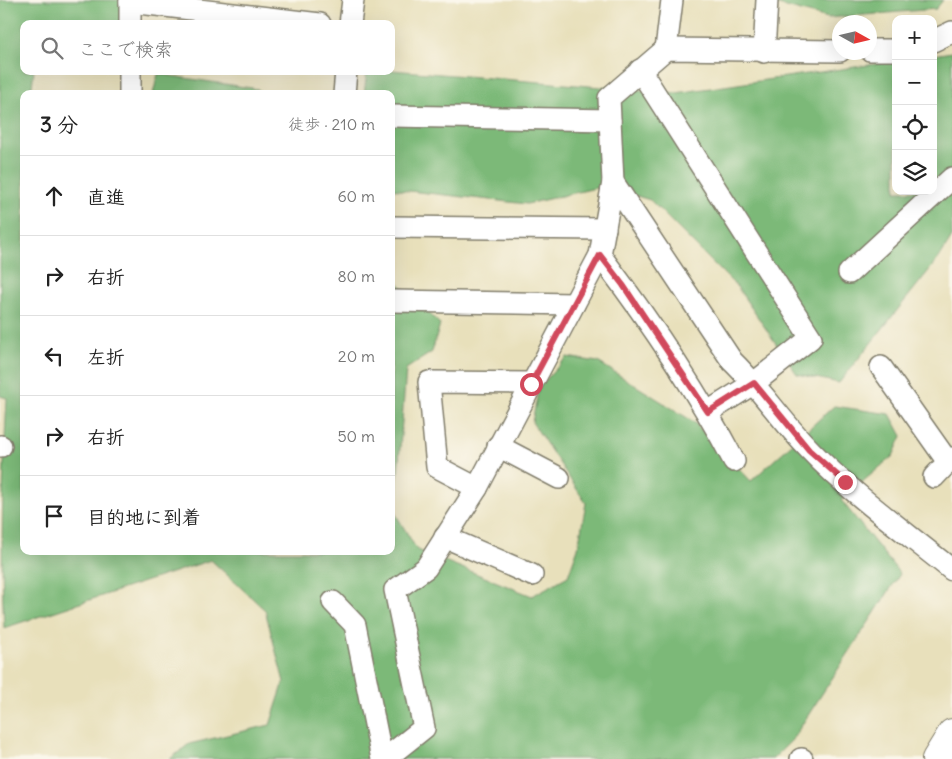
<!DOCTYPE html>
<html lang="ja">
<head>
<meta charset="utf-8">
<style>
	body { margin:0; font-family:Delius,"Klee One",sans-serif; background:#f6f6f6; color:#222 }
	.controls { position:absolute; right:15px; top:15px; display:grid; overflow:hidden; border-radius:10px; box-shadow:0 5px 20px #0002 }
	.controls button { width:45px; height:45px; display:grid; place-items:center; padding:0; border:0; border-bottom:1px solid #e0e0e0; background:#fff; color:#222; font:25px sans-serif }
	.compass { position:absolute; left:832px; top:15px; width:45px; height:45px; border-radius:50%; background:#fff; box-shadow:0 5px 20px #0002; rotate:98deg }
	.stop { position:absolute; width:15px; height:15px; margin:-11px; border:4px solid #d1495b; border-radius:50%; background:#fff }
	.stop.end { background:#d1495b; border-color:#fff; box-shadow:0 1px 5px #0008 }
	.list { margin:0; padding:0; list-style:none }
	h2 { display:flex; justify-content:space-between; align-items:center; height:65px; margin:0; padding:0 20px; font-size:21px }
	h2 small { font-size:16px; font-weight:400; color:#767676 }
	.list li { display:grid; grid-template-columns:32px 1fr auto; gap:15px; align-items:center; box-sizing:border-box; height:80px; padding:0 20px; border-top:1px solid #e0e0e0 }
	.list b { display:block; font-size:19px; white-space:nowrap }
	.list em { font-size:16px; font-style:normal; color:#767676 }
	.icon { flex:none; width:28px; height:28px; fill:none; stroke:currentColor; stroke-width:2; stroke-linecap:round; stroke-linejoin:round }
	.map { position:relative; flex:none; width:952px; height:759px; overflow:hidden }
	.search { position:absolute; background:#fff; box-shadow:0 5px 20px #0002; left:20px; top:20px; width:375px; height:55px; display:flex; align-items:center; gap:12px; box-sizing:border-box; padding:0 18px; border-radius:10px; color:#767676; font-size:19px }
	.panel { position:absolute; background:#fff; box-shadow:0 5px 20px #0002; left:20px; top:90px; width:375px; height:465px; border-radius:10px }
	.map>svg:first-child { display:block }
	.forest { fill:#7cb978; stroke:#4c6a4a }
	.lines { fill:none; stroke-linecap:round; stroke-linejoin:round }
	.minor-casing { stroke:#827e6c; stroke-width:24 }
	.major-casing { stroke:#827e6c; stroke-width:30 }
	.minor { stroke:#fff; stroke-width:21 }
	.major { stroke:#fff; stroke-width:28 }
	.route { stroke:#d1495b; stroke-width:6 }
</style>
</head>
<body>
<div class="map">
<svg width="952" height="759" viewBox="0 0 952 759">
	<rect width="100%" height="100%" fill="#fbf7ec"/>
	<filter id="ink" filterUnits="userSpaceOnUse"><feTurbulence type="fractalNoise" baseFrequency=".02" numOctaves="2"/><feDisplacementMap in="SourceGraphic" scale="10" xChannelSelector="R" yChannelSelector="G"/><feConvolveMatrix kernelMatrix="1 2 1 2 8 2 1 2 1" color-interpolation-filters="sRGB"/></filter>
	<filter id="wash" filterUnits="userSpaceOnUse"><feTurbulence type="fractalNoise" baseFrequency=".0096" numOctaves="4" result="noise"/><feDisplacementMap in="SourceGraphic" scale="20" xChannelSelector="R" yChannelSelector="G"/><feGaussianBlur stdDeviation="1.12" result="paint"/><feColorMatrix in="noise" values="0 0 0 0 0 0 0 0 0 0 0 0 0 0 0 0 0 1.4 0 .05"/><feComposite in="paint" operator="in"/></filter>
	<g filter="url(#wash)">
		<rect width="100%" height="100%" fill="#e8e0bb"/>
		<g class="forest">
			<path d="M0,0h125l-4,24h-97v47h10l-3,23h-7v457h367v-277l3,5 46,45 -8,28 -26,17 -11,144 22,37 115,46 36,-20 10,-28 8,-45 -54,-81 7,-35 28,-30 31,5 96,60 57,59 83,-75 56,8 12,22 -9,20 -52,44 59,74 -108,166 -19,19h-603l19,-15 81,-19 14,-43 -19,-72 -54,-50 -207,68c-4,-77 -1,-153 3,-230l-7,-2z"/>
			<polygon points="766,0 943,0 936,9 828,18 767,2"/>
			<polygon points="952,52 952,237 939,258 839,383 797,374 737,287 650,200 604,186 527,204 391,189 391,94 364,94 367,71 391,70 676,93 896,61 896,191 933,191 933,55"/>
			<polygon points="158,74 258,89 263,94 153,94"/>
		</g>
	</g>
	<g filter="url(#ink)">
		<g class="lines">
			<defs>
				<g id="minor">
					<polyline points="130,2 320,24"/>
					<polyline points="130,24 130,0"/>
					<polyline points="350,24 353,0"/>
					<polyline points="933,41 952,32"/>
					<polyline points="666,49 672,0"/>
					<polyline points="870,50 896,50"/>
					<polyline points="764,52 767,0"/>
					<polyline points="640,70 811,338 754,383 708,412"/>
					<polyline points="130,71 130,94"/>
					<polyline points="344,94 346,71"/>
					<polyline points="391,116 610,120"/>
					<path d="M613,182l119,179c29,28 50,61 78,89 42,44 94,81 142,120"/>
					<polyline points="391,227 605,229"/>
					<path d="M600,255c49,65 96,134 134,206"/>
					<polyline points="849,273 952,178"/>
					<polyline points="391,301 574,304"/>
					<polyline points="881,367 948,462"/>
					<polyline points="0,446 1,446"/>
					<polyline points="498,446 559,478"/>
					<polyline points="934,477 952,458"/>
					<polyline points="477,488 437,467 429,382 531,383"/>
					<polyline points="445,537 532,575"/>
					<polyline points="333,602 355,625 382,759"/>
					<polyline points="385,759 424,728 395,590 426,568 477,488 600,255 613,182 609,98 666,49 840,51"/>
					<polyline points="801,759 802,759"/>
				</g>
				<polyline id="major" points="936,759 952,733"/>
			</defs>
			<use href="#minor" class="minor-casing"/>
			<use href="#major" class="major-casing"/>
			<use href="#minor" class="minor"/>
			<use href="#major" class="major"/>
		</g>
	</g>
	<g class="lines" filter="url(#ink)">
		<polyline class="route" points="531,384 600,255 623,285 708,412 754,383 809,450 845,482"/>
	</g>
</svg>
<div class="controls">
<button>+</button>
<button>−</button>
<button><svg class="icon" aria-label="locate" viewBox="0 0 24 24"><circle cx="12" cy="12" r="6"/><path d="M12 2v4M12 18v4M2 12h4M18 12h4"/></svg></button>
<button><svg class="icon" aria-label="layers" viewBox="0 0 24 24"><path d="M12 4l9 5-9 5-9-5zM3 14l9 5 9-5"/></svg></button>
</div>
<svg class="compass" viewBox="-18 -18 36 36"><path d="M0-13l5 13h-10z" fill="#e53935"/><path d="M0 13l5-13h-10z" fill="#767676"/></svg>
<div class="stop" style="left:531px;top:384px"></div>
<div class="stop end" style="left:845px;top:482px"></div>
<div class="search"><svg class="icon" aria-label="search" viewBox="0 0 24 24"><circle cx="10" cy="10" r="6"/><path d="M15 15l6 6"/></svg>ここで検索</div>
<section class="panel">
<h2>3 分<small>徒歩 · 210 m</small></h2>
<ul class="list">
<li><svg class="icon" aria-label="ahead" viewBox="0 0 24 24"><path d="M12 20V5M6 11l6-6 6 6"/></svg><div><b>直進</b></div><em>60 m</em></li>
<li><svg class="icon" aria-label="right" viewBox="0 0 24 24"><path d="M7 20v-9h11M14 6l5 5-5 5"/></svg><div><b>右折</b></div><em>80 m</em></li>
<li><svg class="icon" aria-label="left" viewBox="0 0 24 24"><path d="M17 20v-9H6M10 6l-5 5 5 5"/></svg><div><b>左折</b></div><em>20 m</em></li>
<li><svg class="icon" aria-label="right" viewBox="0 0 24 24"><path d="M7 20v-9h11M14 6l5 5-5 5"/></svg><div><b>右折</b></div><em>50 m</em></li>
<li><svg class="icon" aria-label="arrive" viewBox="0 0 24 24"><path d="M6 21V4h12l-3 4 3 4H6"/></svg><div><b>目的地に到着</b></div></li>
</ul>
</section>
</div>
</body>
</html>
